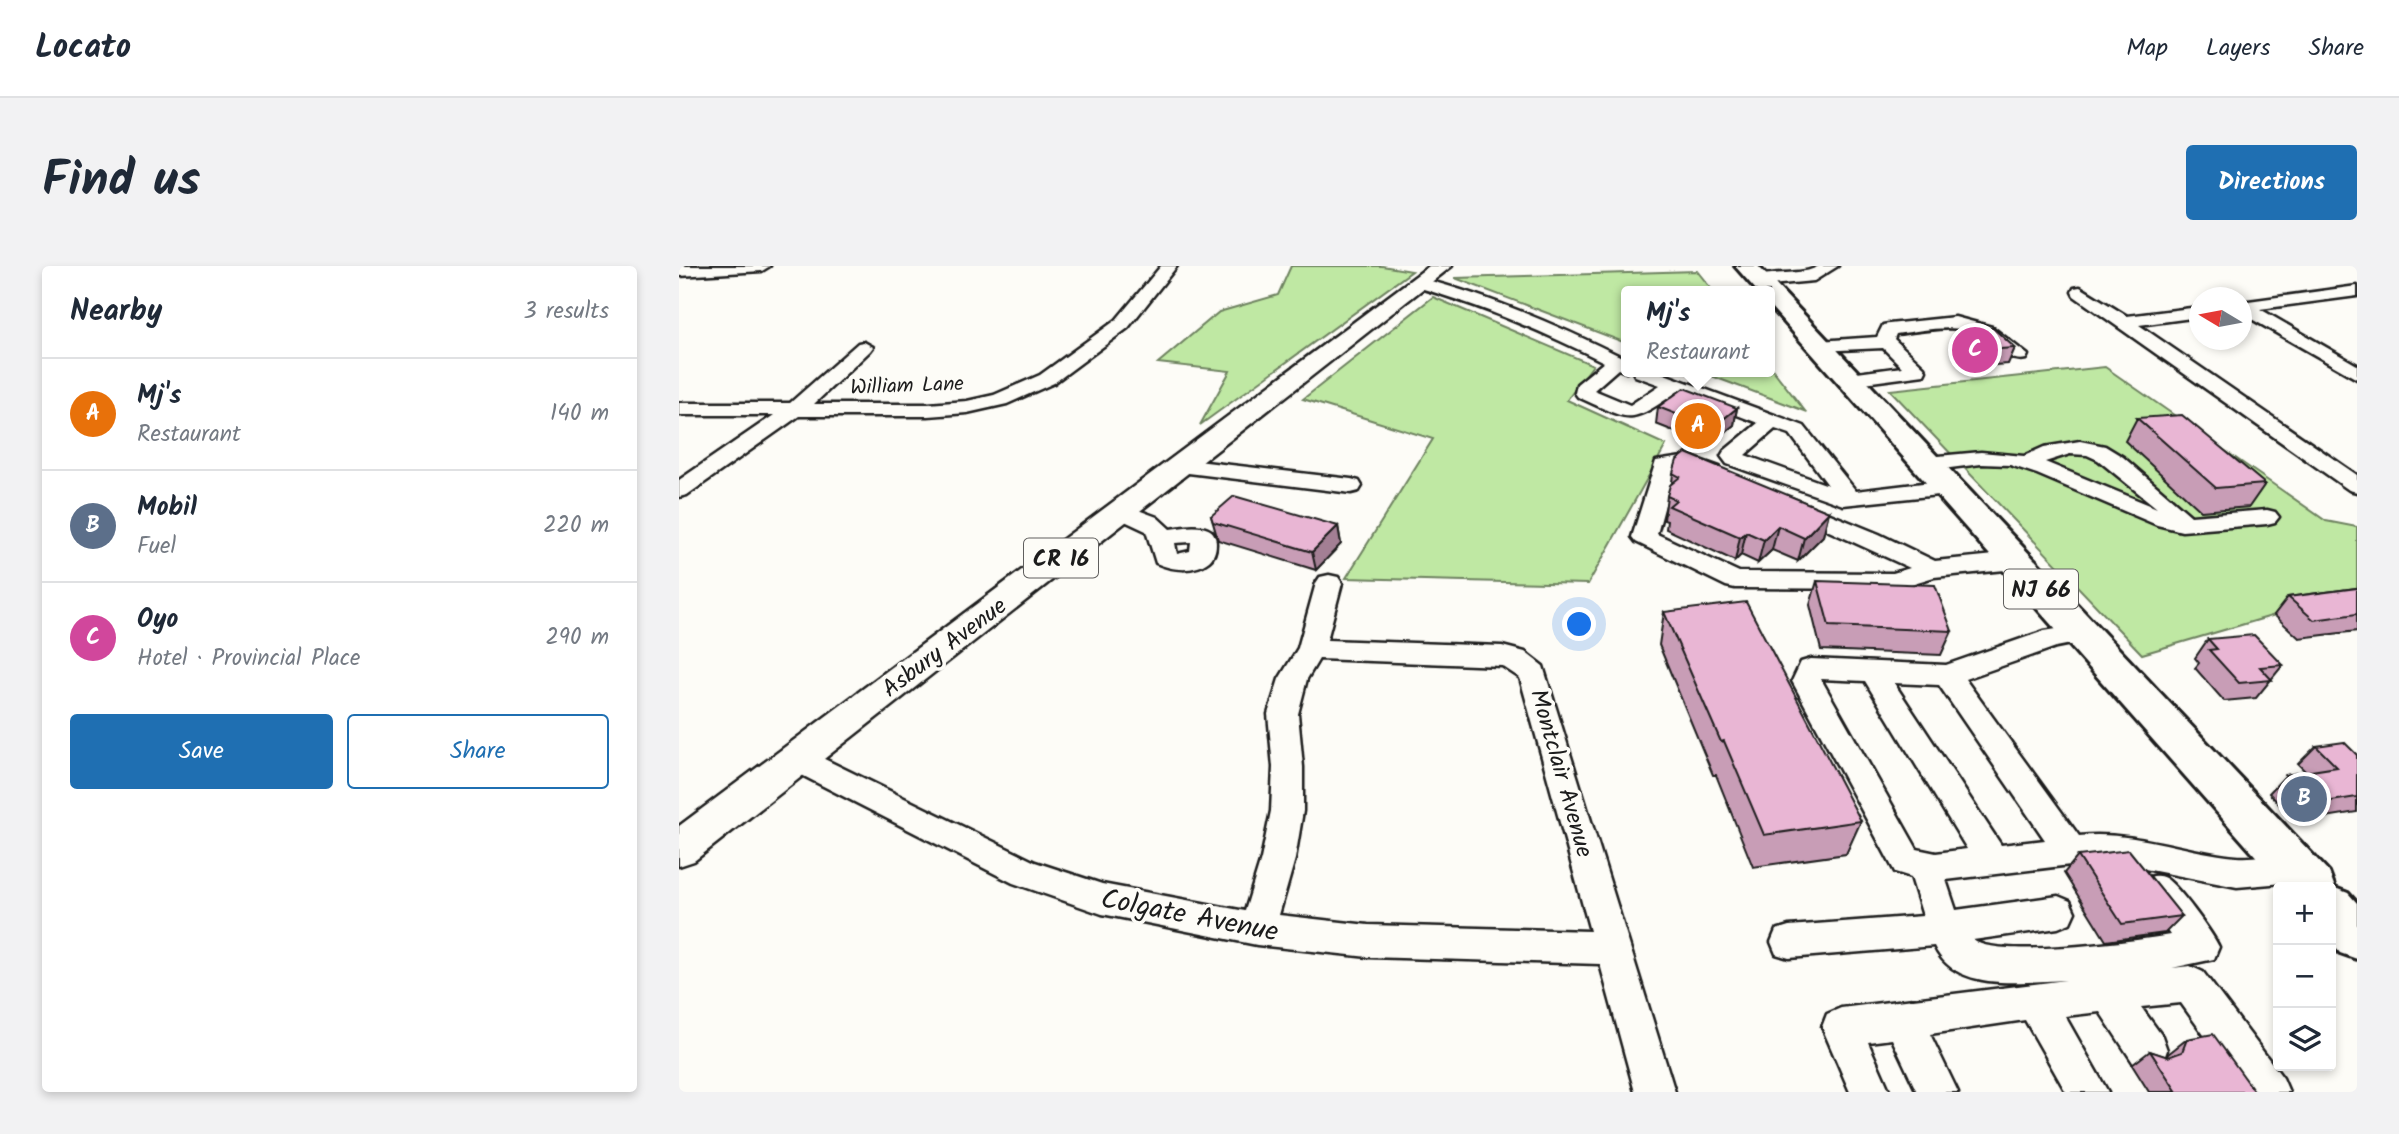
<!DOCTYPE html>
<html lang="en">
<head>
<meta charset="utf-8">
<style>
	body { margin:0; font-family:Kalam,sans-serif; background:#f2f2f3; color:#1f2937 }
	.controls { position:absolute; right:21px; bottom:21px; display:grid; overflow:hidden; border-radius:7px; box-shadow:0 4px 10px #0003 }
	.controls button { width:63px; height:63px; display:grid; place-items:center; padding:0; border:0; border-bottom:2px solid #e0e1e3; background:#fff; color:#1f2937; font:35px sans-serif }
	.compass { position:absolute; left:1510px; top:21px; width:63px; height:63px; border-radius:50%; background:#fff; box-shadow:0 4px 10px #0003; rotate:280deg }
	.you { position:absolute; left:901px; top:359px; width:24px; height:24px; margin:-18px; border:5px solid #fff; border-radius:50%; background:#1a73e8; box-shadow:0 0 0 10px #1a73e833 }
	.badge { display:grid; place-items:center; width:46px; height:46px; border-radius:50%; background:#1f6fb2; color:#fff; font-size:23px; font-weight:700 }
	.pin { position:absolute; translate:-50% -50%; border:4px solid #fff; box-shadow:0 2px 7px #0006 }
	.popup { position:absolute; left:942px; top:20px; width:154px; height:91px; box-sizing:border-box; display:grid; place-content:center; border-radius:7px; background:#fff; filter:drop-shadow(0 2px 5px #0005); font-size:23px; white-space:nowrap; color:#747a83 }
	.popup b { font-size:26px; color:#1f2937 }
	.popup::after { content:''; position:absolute; left:50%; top:100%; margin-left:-14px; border:14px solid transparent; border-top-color:#fff }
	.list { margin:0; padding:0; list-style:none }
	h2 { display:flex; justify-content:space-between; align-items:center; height:91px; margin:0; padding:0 28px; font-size:30px }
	h2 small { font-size:23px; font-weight:400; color:#747a83 }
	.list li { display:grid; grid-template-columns:46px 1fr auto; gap:21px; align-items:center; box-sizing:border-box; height:112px; padding:0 28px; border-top:2px solid #e0e1e3 }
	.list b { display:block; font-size:26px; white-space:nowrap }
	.list p { margin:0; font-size:23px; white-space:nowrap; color:#747a83 }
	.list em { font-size:23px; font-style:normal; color:#747a83 }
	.actions { display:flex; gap:14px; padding:21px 28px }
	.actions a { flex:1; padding:16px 0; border:2px solid #1f6fb2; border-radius:7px; text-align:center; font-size:24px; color:#1f6fb2 }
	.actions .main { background:#1f6fb2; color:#fff }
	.icon { flex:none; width:38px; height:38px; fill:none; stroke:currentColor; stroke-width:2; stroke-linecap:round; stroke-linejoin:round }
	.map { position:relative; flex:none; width:1678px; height:826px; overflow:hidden; border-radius:7px }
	header { display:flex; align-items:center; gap:42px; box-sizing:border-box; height:98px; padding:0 35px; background:#fff; border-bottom:2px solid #e0e1e3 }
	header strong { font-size:33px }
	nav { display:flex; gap:38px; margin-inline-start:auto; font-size:24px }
	.intro { display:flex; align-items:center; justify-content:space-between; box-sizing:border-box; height:168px; padding:0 42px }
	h1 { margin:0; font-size:49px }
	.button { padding:18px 32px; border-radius:7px; background:#1f6fb2; color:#fff; font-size:24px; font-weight:700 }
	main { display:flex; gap:42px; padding:0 42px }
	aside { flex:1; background:#fff; border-radius:7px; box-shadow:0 4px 10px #0003 }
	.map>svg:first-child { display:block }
	.green { fill:#bfe8a3; stroke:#6e8260; stroke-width:2 }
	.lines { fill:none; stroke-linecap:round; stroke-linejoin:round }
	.minor-casing { stroke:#1c1c1c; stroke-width:5 }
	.major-casing { stroke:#1c1c1c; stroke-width:5 }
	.highway-casing { stroke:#1c1c1c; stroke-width:6 }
	.minor { fill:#fdfcf7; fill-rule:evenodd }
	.major { fill:#fdfcf7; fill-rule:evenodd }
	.highway { fill:#fdfcf7; fill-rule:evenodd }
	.wall { fill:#c89db6; stroke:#1c1c1c; stroke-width:2 }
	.shaded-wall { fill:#a37f94; stroke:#1c1c1c; stroke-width:2 }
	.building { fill:#e9b6d4; stroke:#1c1c1c; stroke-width:2 }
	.labels { text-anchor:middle; stroke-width:7; stroke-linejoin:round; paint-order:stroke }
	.far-street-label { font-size:21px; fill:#1c1c1c; stroke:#fdfcf7 }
	.shield { fill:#fdfcf7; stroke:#605f5e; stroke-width:2 }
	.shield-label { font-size:23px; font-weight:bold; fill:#1c1c1c }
	.street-label { font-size:24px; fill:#1c1c1c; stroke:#fdfcf7 }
	.near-street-label { font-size:28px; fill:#1c1c1c; stroke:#fdfcf7 }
</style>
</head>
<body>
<header>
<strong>Locato</strong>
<nav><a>Map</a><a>Layers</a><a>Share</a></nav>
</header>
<div class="intro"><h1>Find us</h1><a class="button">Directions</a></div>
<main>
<aside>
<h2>Nearby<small>3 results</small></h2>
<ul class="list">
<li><span class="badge" style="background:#e8710a">A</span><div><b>Mj's</b><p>Restaurant</p></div><em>140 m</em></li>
<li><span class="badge" style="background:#5c6f8a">B</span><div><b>Mobil</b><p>Fuel</p></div><em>220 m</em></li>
<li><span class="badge" style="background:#d1479c">C</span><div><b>Oyo</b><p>Hotel · Provincial Place</p></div><em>290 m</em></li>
</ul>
<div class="actions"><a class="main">Save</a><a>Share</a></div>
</aside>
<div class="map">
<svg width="1678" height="826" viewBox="0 0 1678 826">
	<rect width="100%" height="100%" fill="#fdfcf7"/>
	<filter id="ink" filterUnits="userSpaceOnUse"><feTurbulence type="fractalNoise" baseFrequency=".0143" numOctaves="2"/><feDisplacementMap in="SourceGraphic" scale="14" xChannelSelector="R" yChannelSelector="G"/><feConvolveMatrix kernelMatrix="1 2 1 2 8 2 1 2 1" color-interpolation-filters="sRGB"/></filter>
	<g filter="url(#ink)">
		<g class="green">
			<polygon points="612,0 703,0 733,5 521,159 551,105 479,97 540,46 599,29"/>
			<polygon points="1018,5 1034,25 947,25 947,77 776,12"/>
			<polygon points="754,31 914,99 888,134 987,179 909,318 667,312 754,173 624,133"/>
			<polygon points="1091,100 1126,145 1022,106 1091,106"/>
			<polygon points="1426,101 1647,255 1678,261 1678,325 1463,388 1211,124"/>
		</g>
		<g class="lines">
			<defs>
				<g id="minor">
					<polygon points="0,0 91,0 83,5 0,10"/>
					<polygon points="482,0 498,0 449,62 375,117 328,138 288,147 249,150 120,150 8,229 0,231 0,214 95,149 0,149 0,137 111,137 179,77 185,76 194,81 191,85 135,138 249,138 288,135 315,129 361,109 437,54"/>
					<path d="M1140,0h19l-24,15 -55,5 -8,-5c14,-13 49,-3 68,-15z"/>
					<path d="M740,12c72,18 141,48 207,81v13l-8,-3 -24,21 36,15 30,-20 -25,-9 -2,-4h26l145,54 52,65 92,-11 8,2 3,5 -3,5 -8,2 -105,11 -116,-41 -6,-8 3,-5 34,-28 -81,-31c-50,34 -45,29 -99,5l-3,-4 2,-9 27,-22c-62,-31 -124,-57 -191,-76l-2,-3 2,-3zM1096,163l15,5 38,51 -83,-30z"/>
					<polygon points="1678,20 1678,30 1581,43 1678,99 1678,113 1562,47 1562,36"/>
					<polygon points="1401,21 1448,50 1520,41 1520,51 1460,59 1678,209 1678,226 1670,224 1395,30 1393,26 1395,22"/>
					<path d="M1276,51l37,10 36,28 -2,4c-19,5 -32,-18 -48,-25 -26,-11 -55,-3 -82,0l-2,5 30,28 2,4 -2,4 -75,10 -7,-2 -3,-4 3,-4 60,-8 -19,-19 -64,3 -9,-5 9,-5 58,-4 6,-12 6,-1z"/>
					<path d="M1401,175l25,5 18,11 68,59 76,-6 8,2 4,5 -4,5 -8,2 -85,7 -25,-6 -120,-51 -27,-9 -29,-1 -54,7 -8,-2 -3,-5 3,-5 8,-2 54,-5 43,4 20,-9zM1391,188l17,1 11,5 59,48 -112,-46z"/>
					<path d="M1010,190l31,11 3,5 -3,5c-17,4 -28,-9 -46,-6l-17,63 82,38 154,1 17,-5 -127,-58 -3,-5 3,-5 8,-2 88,36 56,27 80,-8 9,3 3,5 -3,5 -9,3 -81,8 -40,12 -159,-1 -9,-2 -90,-44 -4,-5 24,-76z"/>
					<polygon points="501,193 672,213 680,215 683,220 680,225 672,227 493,205 490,200 493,195"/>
					<path d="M443,238l35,13 13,12c11,-1 26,-5 38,0 11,4 10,25 1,32 -15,12 -37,9 -53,2l-10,-32 -32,-15 -4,-5 4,-5zM512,276l-1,9 -13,3 -2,-11z"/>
					<path d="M650,309l9,2 4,6 -15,57 175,6 23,6 18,14 132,426h-40l-35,-128 -232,-7 -111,-12 -155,-31 -89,-31 -227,-116 -4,-8 4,-8 11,-4 11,4 227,111 67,22 143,27 16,-52 10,-48 2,-44 -5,-53 11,-35 19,-31 18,-65 4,-6zM640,393l183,7 18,12 70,253 -222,-6 -89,-10 16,-56 8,-48v-44l-5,-53 9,-35z"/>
					<path d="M1403,359l9,3 4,6 -4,6 -35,7 -91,32 114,157c53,-6 104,16 157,21 23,2 47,-7 70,1l5,10 -5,10 -12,4 -57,5 -133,-26 -158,19 10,30 102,-14 12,5 5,11 -5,11 -12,5 -85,12c24,19 163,1 197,-5l-31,-45 5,-11c8,-3 13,-5 21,-1 12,6 48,56 54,69l-5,12 -42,9 18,-2 13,6 80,106 6,14h-44l-64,-89 -40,4 21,29 5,14 -5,14 -14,5 -14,-5 -34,-52 -35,4 43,76h-42l-41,-72 -95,14 28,58h-41l-25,-53 -24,3 22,50h-40l-28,-65 5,-13 14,-6 225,-28c-43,1 -110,14 -132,-34l-145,12 -13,-4 -5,-12 5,-12 13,-4 134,-10 -12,-39 -16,-5 -103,-191 9,-19 10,-3 135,6 98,-34zM1142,413l44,2 102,168 -31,4 -19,-4zM1215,417l45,2 106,155 -44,5z"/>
				</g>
				<polygon id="major" points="750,0 773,0 15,595 0,600 0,560"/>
				<polygon id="highway" points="1056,0 1079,0 1650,606 1656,622 1669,627 1678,637 1678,693 1661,687 1652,676 1652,621 1604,621 1091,40 1091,25 1078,25"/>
			</defs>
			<use href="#minor" class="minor-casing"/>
			<use href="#major" class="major-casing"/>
			<use href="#highway" class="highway-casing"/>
			<use href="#minor" class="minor"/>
			<use href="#major" class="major"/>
			<use href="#highway" class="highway"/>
		</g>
		<g class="wall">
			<polygon points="1286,64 1336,82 1329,98 1301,100 1280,80"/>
			<polygon points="979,141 1058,142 1055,159 1030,179 977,158"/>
			<polygon points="1458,152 1586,218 1570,241 1522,245 1446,175"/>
			<polygon points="994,207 1150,246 1144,270 1119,295 1093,284 1079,297 1062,289 1056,295 987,263 988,255 985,254 988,230 993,217"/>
			<polygon points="532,250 659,260 662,278 637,304 539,274"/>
			<polygon points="1138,315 1273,365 1262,389 1142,384 1131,339"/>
			<polygon points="1678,322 1678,365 1620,372 1595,349 1609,331"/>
			<polygon points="985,346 1182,555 1167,588 1074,601 1037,509 1034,509 980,379"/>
			<polygon points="1529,373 1604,399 1577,432 1545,435 1516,402 1520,397 1516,392"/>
			<polygon points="1637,480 1678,489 1678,546 1616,556 1590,527 1607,509 1627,506 1619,498"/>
			<polygon points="1399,590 1503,650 1486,667 1427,675 1385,607"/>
			<polygon points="1508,773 1576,826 1470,826 1453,799 1471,785 1488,791 1489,788"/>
		</g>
		<g class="shaded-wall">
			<polygon points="1058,142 1055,159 1030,179 1033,162"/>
			<polygon points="1150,246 1144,270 1119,295 1125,272"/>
			<polygon points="659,260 662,278 637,304 633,286"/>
			<polygon points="1099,260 1093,284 1079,297 1085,274"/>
			<polygon points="1067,266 1062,289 1056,295 1061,271"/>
		</g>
		<g class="building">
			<polygon points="1314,62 1336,82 1307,84 1286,64"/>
			<polygon points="1005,122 1058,142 1033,162 979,141"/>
			<polygon points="1503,149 1586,218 1537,222 1458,152"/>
			<polygon points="1007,187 1150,246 1125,272 1099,260 1085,274 1067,266 1061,271 990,240 997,234 988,230 991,219 1001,211 994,207 998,194"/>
			<polygon points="555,230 659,260 633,286 534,256 532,250"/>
			<polygon points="1138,315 1256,319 1273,365 1150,360"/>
			<polygon points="1678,322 1678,348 1635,354 1609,331"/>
			<polygon points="1067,336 1182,555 1085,569 1045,475 1042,476 985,346"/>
			<polygon points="1575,369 1604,399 1581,401 1593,414 1560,417 1530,384 1538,383 1529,373"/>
			<polygon points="1665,476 1678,489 1678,531 1634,538 1607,509 1658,501 1637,480"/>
			<polygon points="1450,584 1503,650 1443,658 1399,590"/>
			<polygon points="1534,768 1576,826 1498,826 1471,785 1489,791 1503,786 1508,773"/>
		</g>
	</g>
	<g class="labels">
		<g class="far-street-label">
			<text transform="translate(228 119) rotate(-2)" y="7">William Lane</text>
		</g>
		<g class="shield">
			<rect x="345" y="272.5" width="74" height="39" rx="5"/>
			<rect x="1325" y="303.5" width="74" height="39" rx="5"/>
		</g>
		<g class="shield-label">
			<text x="382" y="300">CR 16</text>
			<text x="1362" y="331">NJ 66</text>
		</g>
		<g class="street-label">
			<text transform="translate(265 381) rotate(-37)" y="8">Asbury Avenue</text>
			<text transform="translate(883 507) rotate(74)" y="8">Montclair Avenue</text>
		</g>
		<g class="near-street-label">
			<text transform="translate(511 648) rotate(11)" y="10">Colgate Avenue</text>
		</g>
	</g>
</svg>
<div class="controls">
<button>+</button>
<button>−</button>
<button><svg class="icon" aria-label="layers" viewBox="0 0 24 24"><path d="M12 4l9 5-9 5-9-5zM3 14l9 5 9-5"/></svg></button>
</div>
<svg class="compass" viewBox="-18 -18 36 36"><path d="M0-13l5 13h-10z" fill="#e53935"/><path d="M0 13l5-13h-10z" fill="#747a83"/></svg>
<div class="you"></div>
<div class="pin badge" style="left:1019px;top:160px;background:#e8710a">A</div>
<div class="popup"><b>Mj's</b>Restaurant</div>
<div class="pin badge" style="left:1625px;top:533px;background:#5c6f8a">B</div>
<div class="pin badge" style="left:1296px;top:84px;background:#d1479c">C</div>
</div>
</main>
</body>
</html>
